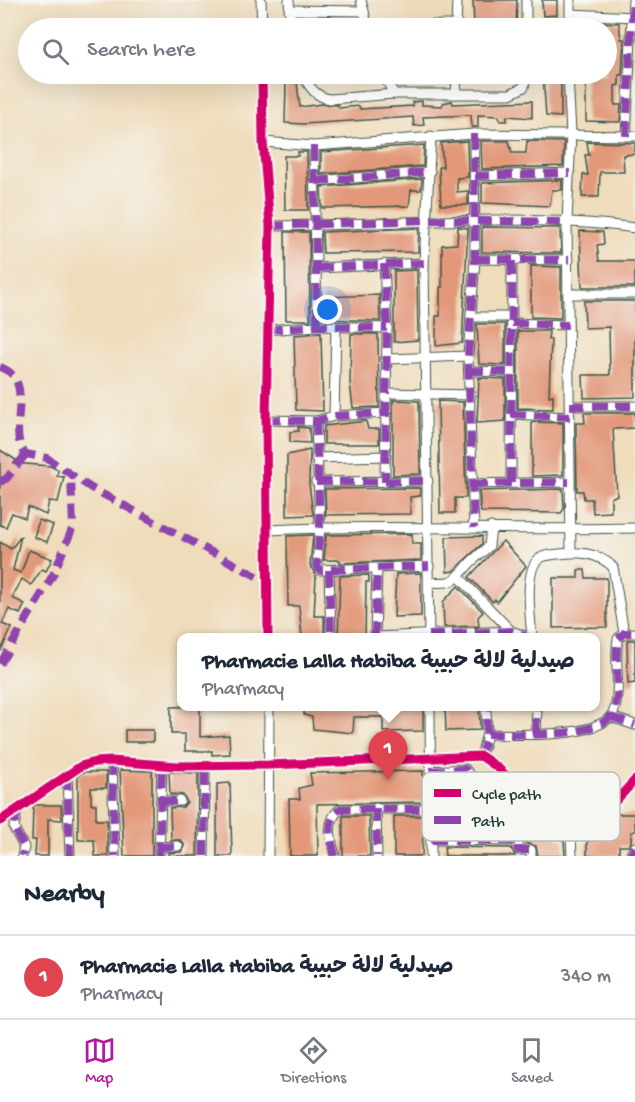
<!DOCTYPE html>
<html lang="en">
<head>
<meta charset="utf-8">
<style>
	body { margin:0; font-family:"Gochi Hand","Playpen Sans Arabic",sans-serif; background:#f6f6f7; color:#1f2937 }
	.you { position:absolute; left:328px; top:310px; width:21px; height:21px; margin:-15px; border:4px solid #fff; border-radius:50%; background:#1a73e8; box-shadow:0 0 0 9px #1a73e833 }
	.badge { display:grid; place-items:center; width:39px; height:39px; border-radius:50%; background:#b5179e; color:#fff; font-size:20px; font-weight:700 }
	.pin { position:absolute; translate:-50% -50px; filter:drop-shadow(0 2px 3px #0008) }
	.pin::after { content:''; position:absolute; top:32px; width:21px; height:18px; background:inherit; clip-path:polygon(0 0,100% 0,50% 100%) }
	.popup { position:absolute; left:177px; top:633px; width:423px; height:78px; box-sizing:border-box; display:grid; place-content:center; border-radius:12px; background:#fff; filter:drop-shadow(0 2px 4px #0005); font-size:20px; white-space:nowrap; color:#747a83 }
	.popup b { font-size:22px; color:#1f2937 }
	.popup::after { content:''; position:absolute; left:50%; top:100%; margin-left:-12px; border:12px solid transparent; border-top-color:#fff }
	.list { margin:0; padding:0; list-style:none }
	h2 { display:flex; justify-content:space-between; align-items:center; height:78px; margin:0; padding:0 24px; font-size:26px }
	h2 small { font-size:20px; font-weight:400; color:#747a83 }
	.list li { display:grid; grid-template-columns:39px 1fr auto; gap:18px; align-items:center; box-sizing:border-box; height:84px; padding:0 24px; border-top:2px solid #e0e1e3 }
	.list b { display:block; font-size:22px; white-space:nowrap }
	.list p { margin:0; font-size:20px; white-space:nowrap; color:#747a83 }
	.list em { font-size:20px; font-style:normal; color:#747a83 }
	.icon { flex:none; width:33px; height:33px; fill:none; stroke:currentColor; stroke-width:2; stroke-linecap:round; stroke-linejoin:round }
	.map { position:relative; flex:none; width:635px; height:856px; overflow:hidden }
	.search { position:absolute; background:#fff; box-shadow:0 6px 24px #0002; left:18px; right:18px; top:18px; height:66px; display:flex; align-items:center; gap:15px; box-sizing:border-box; padding:0 21px; border-radius:33px; color:#747a83; font-size:22px }
	.sheet { height:162px; background:#fff }
	nav { display:flex; justify-content:space-around; align-items:center; box-sizing:border-box; height:84px; border-top:2px solid #e0e1e3; background:#fff; font-size:16px; color:#747a83 }
	nav a { display:grid; justify-items:center; gap:3px }
	nav .on { color:#b5179e }
	.map>svg:first-child { display:block }
	.building { fill:#e29879 }
	.lines { fill:none; stroke-linecap:round; stroke-linejoin:round }
	.minor-casing { stroke:#3e5548; stroke-width:11 }
	.minor { stroke:#fff; stroke-width:9 }
	.quiet { stroke:#8e44ad; stroke-width:8; stroke-dasharray:15 8; stroke-linecap:butt }
	.cycleway-casing { stroke:#f6f6f2; stroke-width:13 }
	.cycleway { stroke:#d6006c; stroke-width:9 }
	.key { fill:#f6f6f2; stroke:#b6beb9; stroke-width:1.5 }
	.key-label { font-size:16px; fill:#1f3d34 }
</style>
</head>
<body>
<div class="map">
<svg width="635" height="856" viewBox="0 0 635 856">
	<rect width="100%" height="100%" fill="#f6f6f2"/>
	<filter id="ink" filterUnits="userSpaceOnUse"><feTurbulence type="fractalNoise" baseFrequency=".0167" numOctaves="2"/><feDisplacementMap in="SourceGraphic" scale="12" xChannelSelector="R" yChannelSelector="G"/><feConvolveMatrix kernelMatrix="1 2 1 2 8 2 1 2 1" color-interpolation-filters="sRGB"/></filter>
	<filter id="wash" filterUnits="userSpaceOnUse"><feTurbulence type="fractalNoise" baseFrequency=".008" numOctaves="4" result="noise"/><feDisplacementMap in="SourceGraphic" scale="24" xChannelSelector="R" yChannelSelector="G"/><feGaussianBlur stdDeviation="1.35" result="paint"/><feColorMatrix in="noise" values="0 0 0 0 0 0 0 0 0 0 0 0 0 0 0 0 0 1.4 0 .05"/><feComposite in="paint" operator="in"/></filter>
	<g filter="url(#wash)">
		<rect width="100%" height="100%" fill="#efdcbb"/>
		<g id="blocks">
			<g class="building">
				<polygon points="473,0 517,0 516,28 474,28"/>
				<polygon points="542,0 557,0 557,15 543,16"/>
				<polygon points="331,18 355,19 355,28 311,28 311,20"/>
				<polygon points="595,22 619,23 621,39 624,39 622,75 619,75 619,85 615,86 615,105 621,105 620,122 586,121 586,75 606,74 606,28 596,28"/>
				<polygon points="543,74 561,74 561,117 546,116"/>
				<polygon points="286,82 297,83 300,107 322,104 338,105 339,108 359,106 360,109 413,106 412,102 422,101 422,105 442,106 443,103 452,101 453,104 532,101 532,118 507,116 507,121 500,121 499,116 478,115 478,127 472,127 471,115 423,117 424,125 414,126 413,117 303,124 285,123"/>
				<polygon points="467,141 468,177 457,178 457,192 468,191 468,205 441,205 439,167 443,167 441,143"/>
				<polygon points="481,141 509,141 512,153 526,153 527,141 564,142 563,166 482,169"/>
				<polygon points="587,142 635,143 635,154 623,155 624,172 600,172 599,197 582,197 583,174 588,175 585,155 589,155"/>
				<polygon points="424,145 423,166 321,174 321,152"/>
				<polygon points="298,152 307,152 308,210 285,210 284,156 298,156"/>
				<polygon points="422,179 421,190 411,190 409,206 322,208 321,187"/>
				<polygon points="562,180 562,190 552,190 550,206 482,203 482,183"/>
				<polygon points="458,227 468,228 462,343 436,346 436,316 440,316 440,287 442,287 442,245 457,244"/>
				<polygon points="482,227 560,228 561,253 482,252"/>
				<polygon points="419,228 418,252 323,253 322,232"/>
				<polygon points="580,231 603,232 604,244 597,245 599,261 635,261 635,287 582,287"/>
				<polygon points="285,232 309,232 310,320 286,320"/>
				<polygon points="531,266 561,267 561,318 531,317"/>
				<polygon points="417,270 418,340 394,342 394,271"/>
				<polygon points="379,295 380,321 324,319 323,297"/>
				<polygon points="584,301 635,301 635,397 584,398 583,375 610,375 609,327 585,328"/>
				<polygon points="477,324 505,324 505,365 479,364"/>
				<polygon points="518,331 549,331 548,340 551,339 549,396 553,395 553,409 518,408"/>
				<polygon points="321,333 323,411 296,410 294,335"/>
				<polygon points="351,334 378,334 379,407 353,408 350,383"/>
				<polygon points="479,378 505,379 505,421 477,423"/>
				<polygon points="393,400 419,401 420,474 393,475"/>
				<polygon points="438,401 463,402 466,498 455,498 455,513 440,513"/>
				<polygon points="584,413 635,413 635,428 613,429 617,495 611,498 611,512 593,513 592,499 584,499 583,491 577,491 576,423 585,423"/>
				<polygon points="366,421 368,429 379,429 379,444 324,444 324,426"/>
				<polygon points="532,422 563,423 563,475 532,476"/>
				<polygon points="298,427 309,428 310,443 290,442 290,432 299,431"/>
				<polygon points="0,450 16,460 14,463 50,466 58,470 57,476 64,477 58,502 49,501 46,515 28,507 25,518 12,513 6,527 0,525"/>
				<polygon points="310,450 309,483 313,515 287,516 287,455"/>
				<polygon points="420,488 420,496 410,497 411,514 326,515 325,489"/>
				<polygon points="563,489 564,509 561,513 481,512 479,491"/>
				<polygon points="39,520 53,525 47,542 34,537"/>
				<polygon points="412,534 412,544 421,544 421,560 340,563 340,560 324,560 326,535"/>
				<polygon points="313,535 310,565 316,576 314,616 324,616 324,638 302,637 299,606 288,606 287,536"/>
				<polygon points="21,536 13,570 21,573 29,550 52,559 46,571 42,569 31,585 22,579 12,598 25,604 20,614 9,609 2,624 12,628 0,652 0,542 11,549"/>
				<polygon points="482,536 482,544 453,571 447,572 446,537"/>
				<polygon points="503,541 526,566 497,602 495,599 493,602 469,577"/>
				<polygon points="578,570 585,570 586,578 607,578 607,627 553,628 553,578 578,578"/>
				<polygon points="421,573 421,616 394,617 396,574"/>
				<polygon points="369,575 369,582 366,582 365,638 338,638 340,576"/>
				<polygon points="458,586 483,612 478,617 479,626 444,627 443,602"/>
				<polygon points="627,640 635,640 635,683 628,684"/>
				<polygon points="200,706 200,737 229,735 230,754 212,755 212,751 185,751 185,734 171,734 171,707"/>
				<polygon points="304,706 423,706 423,731 383,732 383,717 354,717 353,733 313,729 312,717 304,715"/>
				<polygon points="445,706 479,706 480,730 446,731"/>
				<rect x="125" y="730" width="28" height="12"/>
				<polygon points="120,770 152,771 152,856 124,856"/>
				<polygon points="423,771 424,802 317,804 318,856 290,856 289,799 300,799 299,788 312,785 310,773"/>
				<polygon points="84,772 106,772 106,788 91,788 91,804 96,804 96,820 107,820 108,856 95,856 94,840 78,840 78,776"/>
				<polygon points="169,772 198,773 197,856 168,856 168,853 181,852 185,846 181,840 171,840 170,808 183,807 187,802 183,795 170,794"/>
				<polygon points="461,776 462,786 470,787 472,834 447,833 443,777"/>
				<polygon points="230,783 232,856 217,856 217,784"/>
				<polygon points="484,787 508,787 512,791 514,801 522,800 528,805 529,813 536,813 543,819 544,826 551,827 557,832 558,839 564,840 565,856 538,856 536,846 526,843 526,829 512,828 513,815 499,815 498,801 485,802"/>
				<polygon points="36,805 61,805 62,820 48,819 48,856 35,856 36,840 32,840 33,807"/>
				<polygon points="615,814 635,814 635,831 631,832 631,842 628,846 619,846 619,856 587,856 587,841 601,840 600,829 616,829"/>
				<polygon points="343,816 369,816 370,856 343,856"/>
				<polygon points="394,816 424,816 422,856 394,856"/>
				<polygon points="444,847 511,848 515,856 445,856"/>
			</g>
		</g>
	</g>
	<g filter="url(#ink)">
		<use href="#blocks" fill-opacity="0" stroke="#3e5548" stroke-width="1.5"/>
		<g class="lines">
			<defs>
				<g id="minor">
					<polyline points="261,0 262,28"/>
					<polyline points="289,0 291,28"/>
					<polyline points="361,0 368,28"/>
					<polyline points="526,0 526,28"/>
					<polyline points="570,0 570,28"/>
					<polyline points="289,10 364,11"/>
					<polyline points="571,14 635,17"/>
					<polyline points="367,26 456,25"/>
					<polyline points="456,28 457,0"/>
					<polyline points="262,74 263,142 270,226 266,420 268,638"/>
					<path d="M302,74c7,12 13,23 28,25l64,-5h116l14,-7 2,-13"/>
					<polyline points="383,74 394,94"/>
					<polyline points="568,74 571,134 567,222 571,553"/>
					<polyline points="456,94 457,74"/>
					<polyline points="474,134 475,259 468,356 474,528"/>
					<polyline points="626,136 633,0"/>
					<polyline points="263,142 314,146 474,134 635,136"/>
					<polyline points="314,146 317,326"/>
					<polyline points="475,176 570,173"/>
					<polyline points="316,181 430,172"/>
					<path d="M270,226c121,-1 244,-14 365,2"/>
					<polyline points="475,259 569,260"/>
					<polyline points="384,264 387,328 385,482"/>
					<polyline points="317,268 424,263"/>
					<polyline points="568,294 635,294"/>
					<polyline points="471,317 512,317"/>
					<polyline points="512,323 568,325"/>
					<polyline points="267,330 317,326 387,328"/>
					<polyline points="388,359 468,356"/>
					<polyline points="469,371 511,372"/>
					<polyline points="387,393 471,395"/>
					<polyline points="570,406 635,406"/>
					<polyline points="511,414 570,417"/>
					<polyline points="334,416 336,327"/>
					<polyline points="266,420 316,421 334,416 387,413"/>
					<polyline points="316,421 320,527 317,565 320,570 429,566"/>
					<polyline points="316,458 386,456"/>
					<polyline points="316,482 428,481"/>
					<polyline points="511,483 512,259"/>
					<polyline points="473,484 569,482"/>
					<path d="M268,530c122,-6 244,1 367,-2"/>
					<polyline points="377,569 375,637 511,631 530,638"/>
					<polyline points="329,570 331,638"/>
					<polyline points="460,578 511,631"/>
					<path d="M429,582c26,2 25,-1 41,-19 6,-6 13,-11 19,-17l2,-19"/>
					<polyline points="429,638 424,263 431,136"/>
					<path d="M532,638c-1,-18 -10,-73 10,-81 7,-3 20,-3 28,-4 17,-1 31,3 43,14l11,66"/>
					<polyline points="430,706 431,856"/>
					<polyline points="611,717 635,725"/>
					<polyline points="536,733 537,706"/>
					<path d="M487,734c27,0 120,7 128,-26 6,-22 -1,-46 3,-69l6,-6h11"/>
					<polyline points="481,756 487,734 486,706"/>
					<polyline points="112,761 115,856"/>
					<polyline points="430,771 465,769 477,784 480,840"/>
					<polyline points="67,775 70,856"/>
					<polyline points="161,801 180,801"/>
					<polyline points="376,808 377,856"/>
					<polyline points="17,809 14,828 24,847 22,856"/>
					<polyline points="0,821 81,766 95,762 112,761 177,766 269,765 481,756 497,767 571,836 585,834 635,780"/>
					<polyline points="571,836 572,856"/>
					<polyline points="431,840 518,841 518,850 531,850 531,856"/>
					<polyline points="159,847 178,846"/>
					<polyline points="159,856 162,765"/>
					<polyline points="204,856 205,766"/>
					<polyline points="268,856 269,706"/>
					<path d="M335,856c-4,-16 -10,-35 5,-47h90"/>
					<polyline points="630,856 635,847"/>
				</g>
			</defs>
			<use href="#minor" class="minor-casing"/>
			<use href="#minor" class="minor"/>
			<g class="quiet">
				<polyline points="474,134 475,259 468,356 474,528"/>
				<polyline points="626,136 633,0"/>
				<polyline points="314,146 317,326"/>
				<polyline points="475,176 570,173"/>
				<polyline points="316,181 430,172"/>
				<polyline points="270,226 427,220 567,222"/>
				<polyline points="475,259 569,260"/>
				<polyline points="384,264 387,328 385,482"/>
				<polyline points="317,268 424,263"/>
				<polyline points="512,323 568,325"/>
				<polyline points="267,330 317,326 387,328"/>
				<path d="M0,367c39,14 4,65 26,87l21,4 44,30 175,93"/>
				<polyline points="469,371 511,372"/>
				<polyline points="570,406 635,406"/>
				<polyline points="511,414 570,417"/>
				<polyline points="266,420 316,421 334,416 387,413"/>
				<polyline points="316,421 320,527 317,565 320,570 429,566"/>
				<polyline points="0,482 7,478 26,454"/>
				<polyline points="316,482 428,481"/>
				<polyline points="511,483 512,259"/>
				<polyline points="473,484 569,482"/>
				<polyline points="329,570 331,638"/>
				<polyline points="429,635 511,631 530,638"/>
				<polyline points="375,638 377,569"/>
				<polyline points="0,664 53,575 73,527 71,477"/>
				<polyline points="611,717 635,725"/>
				<polyline points="536,733 537,706"/>
				<path d="M487,734c27,0 120,7 128,-26 6,-22 -1,-46 3,-69l6,-6h11"/>
				<polyline points="481,756 487,734 486,706"/>
				<polyline points="112,761 115,856"/>
				<polyline points="430,771 465,769 477,784 480,840"/>
				<polyline points="67,775 70,856"/>
				<polyline points="161,801 180,801"/>
				<polyline points="376,808 377,856"/>
				<polyline points="17,809 14,828 24,847 22,856"/>
				<polyline points="431,840 518,841 518,850 531,850 531,856"/>
				<polyline points="159,847 178,846"/>
				<polyline points="159,856 162,765"/>
				<polyline points="204,856 205,766"/>
				<path d="M335,856c-4,-16 -10,-35 5,-47h90"/>
				<polyline points="630,856 635,847"/>
			</g>
			<defs>
				<g id="cycleway">
					<polyline points="262,74 263,142 270,226 266,420 268,638"/>
					<polyline points="0,821 81,766 95,762 112,761 177,766 269,765 481,756 497,767 571,836 585,834 635,780"/>
				</g>
			</defs>
			<use href="#cycleway" class="cycleway-casing"/>
			<use href="#cycleway" class="cycleway"/>
		</g>
	</g>
	<rect x="422" y="772" width="198" height="69" rx="9" class="key"/>
	<rect x="434" y="789" width="27" height="8" fill="#d6006c"/>
	<rect x="434" y="816" width="27" height="8" fill="#8e44ad"/>
	<g class="key-label">
		<text x="472" y="799">Cycle path</text>
		<text x="472" y="826">Path</text>
	</g>
</svg>
<div class="you"></div>
<div class="pin badge" style="left:388px;top:780px;background:#e0444e">1</div>
<div class="popup"><b>Pharmacie Lalla Habiba صيدلية لالة حبيبة</b>Pharmacy</div>
<div class="search"><svg class="icon" aria-label="search" viewBox="0 0 24 24"><circle cx="10" cy="10" r="6"/><path d="M15 15l6 6"/></svg>Search here</div>
</div>
<section class="sheet">
<h2>Nearby<small></small></h2>
<ul class="list">
<li><span class="badge" style="background:#e0444e">1</span><div><b>Pharmacie Lalla Habiba صيدلية لالة حبيبة</b><p>Pharmacy</p></div><em>340 m</em></li>
</ul>
</section>
<nav>
<a class="on"><svg class="icon" aria-label="map" viewBox="0 0 24 24"><path d="M3 6l6-2 6 2 6-2v14l-6 2-6-2-6 2zM9 4v14M15 6v14"/></svg>Map</a>
<a><svg class="icon" aria-label="directions" viewBox="0 0 24 24"><path d="M12 3l9 9-9 9-9-9zM9 14v-3h6M13 9l2 2-2 2"/></svg>Directions</a>
<a><svg class="icon" aria-label="saved" viewBox="0 0 24 24"><path d="M7 4h10v16l-5-4-5 4z"/></svg>Saved</a>
</nav>
</body>
</html>
